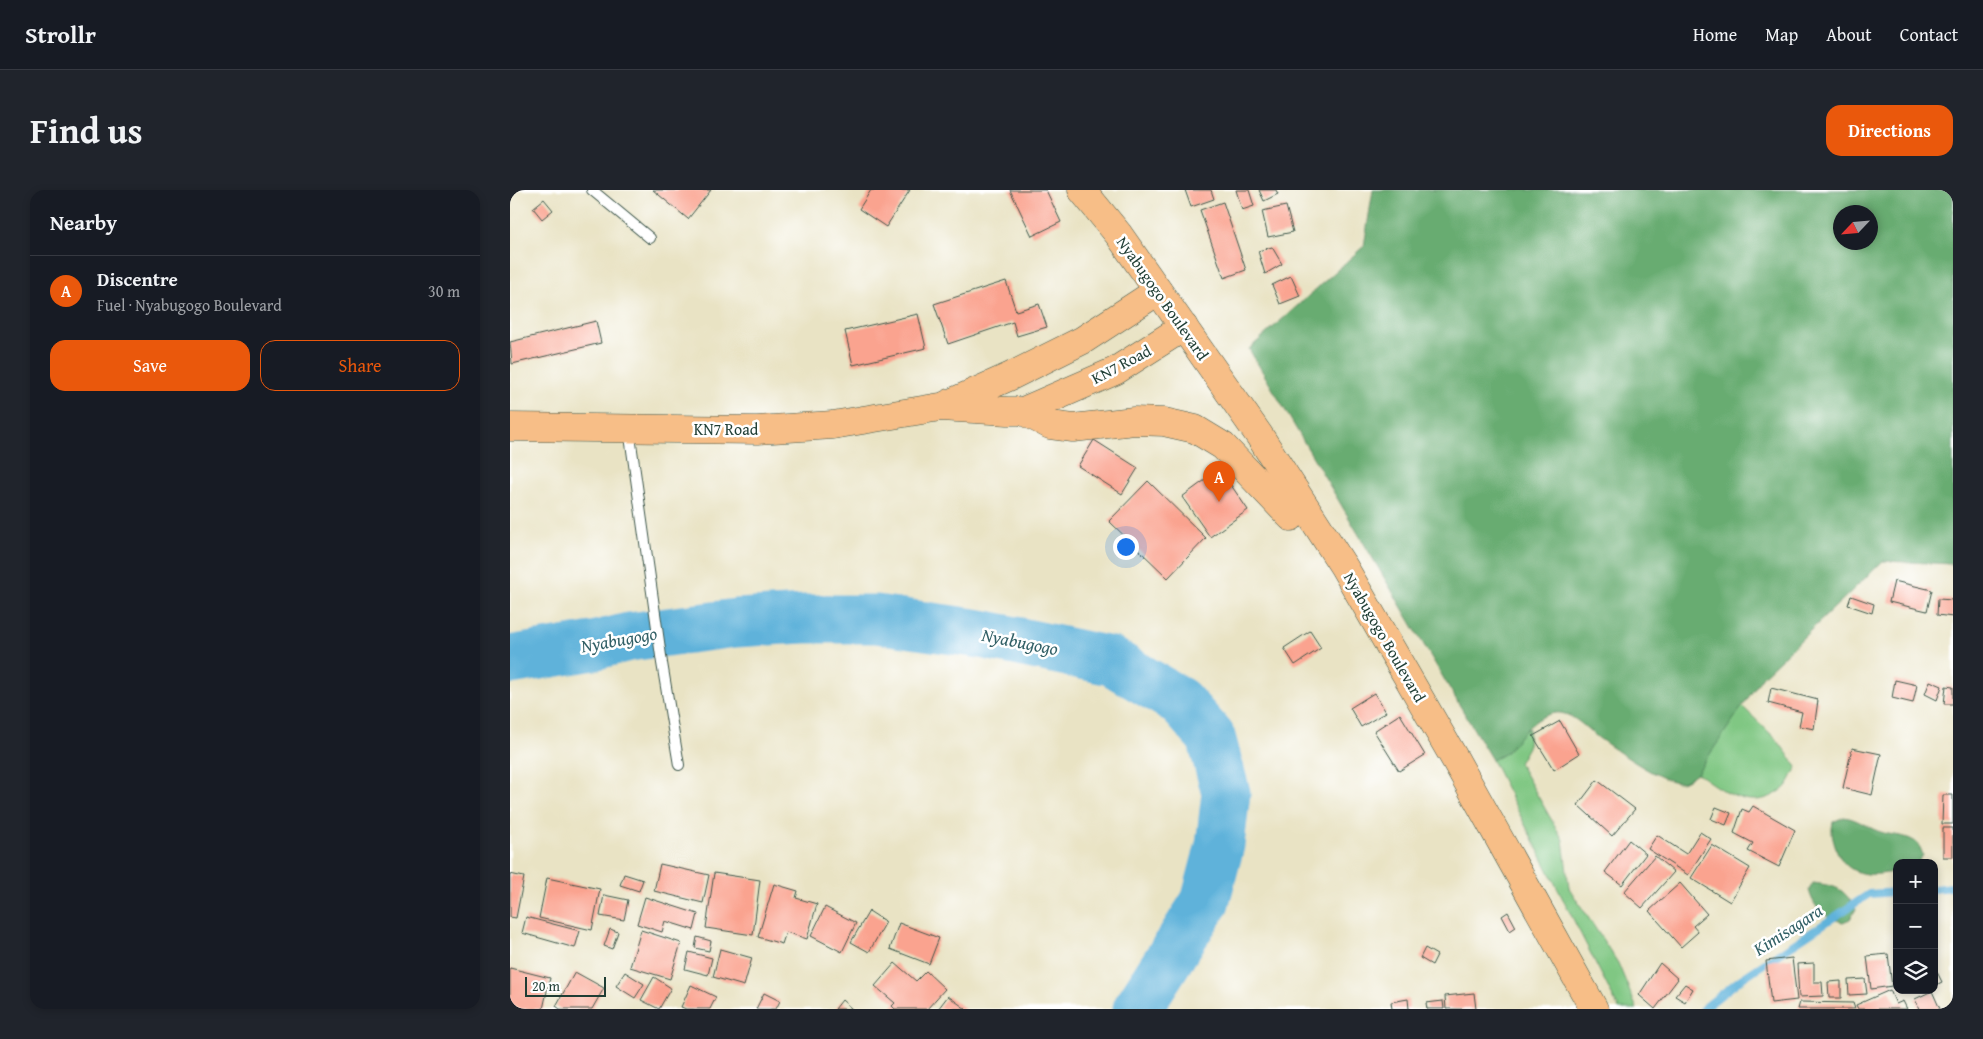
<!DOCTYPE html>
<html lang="en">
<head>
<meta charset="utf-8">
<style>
	body { margin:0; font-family:"Gentium Book Plus",serif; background:#20242c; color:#f1f3f6 }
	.controls { position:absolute; right:15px; bottom:15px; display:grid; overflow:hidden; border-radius:10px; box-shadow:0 2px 8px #0003 }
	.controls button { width:45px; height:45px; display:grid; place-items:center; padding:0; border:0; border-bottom:1px solid #363941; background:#171b24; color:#f1f3f6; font:25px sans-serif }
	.compass { position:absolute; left:1323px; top:15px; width:45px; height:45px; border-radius:50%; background:#171b24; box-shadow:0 2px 8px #0003; rotate:244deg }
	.scale { position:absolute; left:15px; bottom:12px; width:81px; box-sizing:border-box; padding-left:5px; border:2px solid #1f3d34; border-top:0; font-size:14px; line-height:18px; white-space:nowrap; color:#1f3d34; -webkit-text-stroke:4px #fff; paint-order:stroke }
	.you { position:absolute; left:615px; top:356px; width:18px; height:18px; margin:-12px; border:4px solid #fff; border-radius:50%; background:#1a73e8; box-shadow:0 0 0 8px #1a73e833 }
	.badge { display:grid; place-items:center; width:32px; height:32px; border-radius:50%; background:#ea580c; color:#fff; font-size:16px; font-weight:700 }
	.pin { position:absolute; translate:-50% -41px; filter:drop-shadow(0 1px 2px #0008) }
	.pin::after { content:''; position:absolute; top:26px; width:18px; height:15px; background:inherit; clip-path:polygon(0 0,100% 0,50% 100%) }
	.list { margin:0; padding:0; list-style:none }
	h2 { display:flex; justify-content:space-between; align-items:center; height:65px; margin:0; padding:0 20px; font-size:21px }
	h2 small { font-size:16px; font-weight:400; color:#9ea1a6 }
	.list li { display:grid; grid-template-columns:32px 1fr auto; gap:15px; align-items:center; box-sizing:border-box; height:70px; padding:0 20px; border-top:1px solid #363941 }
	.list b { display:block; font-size:19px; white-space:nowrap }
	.list p { margin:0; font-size:16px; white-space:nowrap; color:#9ea1a6 }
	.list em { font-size:16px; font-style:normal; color:#9ea1a6 }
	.actions { display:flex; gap:10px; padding:15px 20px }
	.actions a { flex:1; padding:11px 0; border:1px solid #ea580c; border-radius:15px; text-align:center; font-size:18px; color:#ea580c }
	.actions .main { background:#ea580c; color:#fff }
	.icon { flex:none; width:28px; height:28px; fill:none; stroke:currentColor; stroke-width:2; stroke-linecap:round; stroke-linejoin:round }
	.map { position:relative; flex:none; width:1443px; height:819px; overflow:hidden; border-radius:15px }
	header { display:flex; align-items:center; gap:30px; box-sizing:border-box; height:70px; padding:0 25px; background:#171b24; border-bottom:1px solid #363941 }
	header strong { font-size:24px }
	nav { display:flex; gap:28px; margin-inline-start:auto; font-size:18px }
	.intro { display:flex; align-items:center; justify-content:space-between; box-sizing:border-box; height:120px; padding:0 30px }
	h1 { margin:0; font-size:35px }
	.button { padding:12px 22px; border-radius:15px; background:#ea580c; color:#fff; font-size:18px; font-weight:700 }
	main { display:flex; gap:30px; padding:0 30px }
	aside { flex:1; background:#171b24; border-radius:15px; box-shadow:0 2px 8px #0003 }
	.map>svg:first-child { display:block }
	.green { fill:#80c783; stroke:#50825c }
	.forest { fill:#68ac71; stroke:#447452; fill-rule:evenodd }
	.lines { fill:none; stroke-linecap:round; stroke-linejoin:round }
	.stream { stroke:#5eb2da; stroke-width:8 }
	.river { stroke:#5eb2da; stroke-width:49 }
	.building { fill:#faa38f }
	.service-casing { stroke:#3d564a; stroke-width:12 }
	.primary-casing { stroke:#3d564a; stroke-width:29 }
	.trunk-casing { stroke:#3d564a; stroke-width:29 }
	.service { stroke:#fff; stroke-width:10 }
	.primary { stroke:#f7be87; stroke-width:28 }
	.trunk { stroke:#f7be87; stroke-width:28 }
	.labels { text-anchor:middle; stroke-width:5; stroke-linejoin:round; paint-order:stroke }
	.street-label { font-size:16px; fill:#1f3d34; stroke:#fff }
	.water-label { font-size:18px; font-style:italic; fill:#326066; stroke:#fff }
</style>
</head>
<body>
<header>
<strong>Strollr</strong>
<nav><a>Home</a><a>Map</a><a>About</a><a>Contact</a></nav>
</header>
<div class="intro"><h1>Find us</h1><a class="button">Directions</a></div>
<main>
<aside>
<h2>Nearby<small></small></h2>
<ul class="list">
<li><span class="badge">A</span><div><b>Discentre</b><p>Fuel · Nyabugogo Boulevard</p></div><em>30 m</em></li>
</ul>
<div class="actions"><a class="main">Save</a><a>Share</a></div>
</aside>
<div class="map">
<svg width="1443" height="819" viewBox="0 0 1443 819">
	<rect width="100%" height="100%" fill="#fff"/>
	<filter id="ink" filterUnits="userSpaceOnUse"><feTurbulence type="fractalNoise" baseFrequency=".02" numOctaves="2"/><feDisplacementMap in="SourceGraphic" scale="10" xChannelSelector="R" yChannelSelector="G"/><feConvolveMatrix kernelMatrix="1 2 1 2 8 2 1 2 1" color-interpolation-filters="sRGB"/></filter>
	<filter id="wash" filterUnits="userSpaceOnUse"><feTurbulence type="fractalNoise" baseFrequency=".0096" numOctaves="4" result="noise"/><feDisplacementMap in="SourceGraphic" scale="20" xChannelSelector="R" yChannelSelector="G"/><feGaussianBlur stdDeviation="1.12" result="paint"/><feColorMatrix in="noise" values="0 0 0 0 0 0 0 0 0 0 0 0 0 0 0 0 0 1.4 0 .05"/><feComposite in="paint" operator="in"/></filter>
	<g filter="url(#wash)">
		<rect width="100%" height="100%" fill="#e9e3c4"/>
		<g class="green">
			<path d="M1232,516l36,35 19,26c-4,6 -8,19 -15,23 -31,23 -59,2 -85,-17z"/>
			<polygon points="1019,538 1018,557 1009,573 1053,650 1059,698 1108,773 1127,819 1109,819 982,570 997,562 1005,549"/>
		</g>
		<g class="forest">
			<path d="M863,0h580v374l-70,-3 -120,115 -66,97c-5,3 -11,9 -17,9 -18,1 -64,-32 -80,-43 -13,-9 -28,-28 -45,-26 -21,3 -34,23 -47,37 -4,5 -11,7 -16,10l-243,-411 115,-103zM1330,22h30v30h-30z"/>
			<path d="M1334,627c16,2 24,12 40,16 11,3 25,2 34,11 2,3 4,8 5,11l-5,8h-21v8c-29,7 -52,5 -62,-25 -3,-10 -4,-14 -2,-24z"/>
			<path d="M1303,693c25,3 30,5 43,26l-6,10 -7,3c-19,-5 -29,-13 -34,-32z"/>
		</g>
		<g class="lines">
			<g class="stream">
				<polyline points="1424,699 1443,697"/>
				<polyline points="1193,819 1231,789 1359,704 1387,702"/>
			</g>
			<polyline class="river" points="0,470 83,456 119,447 226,433 295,429 366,429 471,444 601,471 669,511 701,547 716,603 710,655 695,712 627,819"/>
		</g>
		<g id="blocks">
			<g class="building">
				<polygon points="143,0 201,0 178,29"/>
				<polygon points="361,0 400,0 376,37 349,19"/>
				<polygon points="500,0 536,0 551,32 522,46"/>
				<polygon points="675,0 701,0 704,9 681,17"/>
				<polygon points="726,0 739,0 744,16 732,20"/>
				<polygon points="749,0 766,0 768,4 754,11"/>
				<polygon points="34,9 43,20 32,29 23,18"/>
				<polygon points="713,12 736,80 714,88 690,20"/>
				<polygon points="776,16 783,42 758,47 752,21"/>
				<polygon points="762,57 772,74 755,84 748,61"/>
				<polygon points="781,86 790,106 770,114 762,95"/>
				<polygon points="496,91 506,121 529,114 537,137 507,146 503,132 438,154 424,114"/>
				<polygon points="408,124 416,158 343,175 335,141"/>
				<polygon points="86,131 91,153 2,174 0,152"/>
				<polygon points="584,250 628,278 612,304 568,276"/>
				<polygon points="710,279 738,320 700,347 672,307"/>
				<polygon points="638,291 696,348 658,388 599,331"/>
				<polygon points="1384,391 1422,400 1417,421 1379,412"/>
				<polygon points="1341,406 1364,414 1362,423 1338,415"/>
				<polygon points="1428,409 1443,410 1443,427 1427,425"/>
				<polygon points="800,441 811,458 785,475 774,458"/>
				<polygon points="1385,490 1407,495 1403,513 1382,508"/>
				<polygon points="1420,491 1432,496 1427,510 1415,504"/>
				<polygon points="1436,496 1443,497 1443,514 1434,514"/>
				<polygon points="1261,498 1308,510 1304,539 1289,536 1292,522 1258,513"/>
				<polygon points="864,503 876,522 851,537 840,518"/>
				<polygon points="890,524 915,565 889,581 864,541"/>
				<polygon points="1050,531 1069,564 1044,580 1023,546"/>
				<polygon points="1342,558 1371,564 1362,605 1333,598"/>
				<polygon points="1087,590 1125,619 1102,646 1068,615"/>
				<polygon points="1433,605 1443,605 1443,634 1432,634"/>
				<polygon points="1243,616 1285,640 1269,677 1238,661 1243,653 1224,643 1232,619 1239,622"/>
				<polygon points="1206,617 1221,623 1216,635 1201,629"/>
				<rect x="1433" y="638" width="10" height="29"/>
				<polygon points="1190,642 1201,649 1178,685 1138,659 1147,645 1176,664"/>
				<polygon points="1119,650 1136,664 1112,695 1095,682"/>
				<polygon points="1202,655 1240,678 1220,712 1181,688"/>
				<polygon points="1145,666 1164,682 1132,718 1114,702"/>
				<polygon points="150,674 199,685 193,713 144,701"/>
				<polygon points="204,683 250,690 243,745 196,738"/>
				<polygon points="0,684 14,687 6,728 0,727"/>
				<polygon points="114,684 133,690 129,701 110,695"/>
				<polygon points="37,688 90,699 82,740 29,728"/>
				<polygon points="1170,693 1197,724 1183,736 1188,742 1171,757 1139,721"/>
				<polygon points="264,694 288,701 286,708 307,714 297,749 276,742 272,754 248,747"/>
				<polygon points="94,705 118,710 114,730 90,726"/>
				<polygon points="135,707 188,724 184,740 155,731 152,742 127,734"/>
				<polygon points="315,717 346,733 332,762 301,746"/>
				<polygon points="359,721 376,732 359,762 341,752"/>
				<polygon points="998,722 1006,737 1000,741 992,726"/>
				<polygon points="16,727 70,741 65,758 12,743"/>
				<polygon points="389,733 429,748 419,774 380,759"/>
				<polygon points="100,739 108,742 102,759 94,756"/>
				<polygon points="131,740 171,753 160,789 120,777"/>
				<polygon points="187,747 201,751 199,761 185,758"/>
				<polygon points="915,758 927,765 922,775 910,768"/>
				<polygon points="210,759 242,768 234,796 203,787"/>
				<polygon points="179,762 202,768 198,785 175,779"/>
				<polygon points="1378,764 1382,796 1361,799 1357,766"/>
				<polygon points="1282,768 1287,810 1261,813 1256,771"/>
				<polygon points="385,773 406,791 416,781 435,799 417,819 385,819 382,816 385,813 365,796"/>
				<polygon points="1150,773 1168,789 1145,819 1129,805"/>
				<polygon points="1304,773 1304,792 1312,792 1313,806 1289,807 1287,774"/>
				<polygon points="1424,776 1432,792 1424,796"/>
				<polygon points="0,778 40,788 33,819 12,819 0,816"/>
				<polygon points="65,782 94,798 82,819 50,819 46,816"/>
				<polygon points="115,782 134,794 125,808 106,796"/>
				<polygon points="144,787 161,798 149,819 131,810"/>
				<polygon points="1355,789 1357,804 1339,805 1338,790"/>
				<polygon points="1331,791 1331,808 1319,808 1318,792"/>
				<polygon points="1175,794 1183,799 1175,812 1165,806"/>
				<polygon points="181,795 206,807 200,819 176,819 171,817"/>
				<polygon points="1380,800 1386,814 1393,811 1397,819 1348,819 1346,815"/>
				<polygon points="1422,801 1430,819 1409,819 1405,809"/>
				<polygon points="254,803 270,811 266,819 246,819"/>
				<polygon points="964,803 966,819 936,819 935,806"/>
				<polygon points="438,806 456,819 428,819"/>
				<polygon points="898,809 899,819 882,819 881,812"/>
				<polygon points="332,810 342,819 325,819"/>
				<polygon points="933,811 934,819 917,819 916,813"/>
				<polygon points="1290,812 1343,813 1345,819 1288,819"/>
			</g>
		</g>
	</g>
	<g filter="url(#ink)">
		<use href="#blocks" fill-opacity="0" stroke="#3d564a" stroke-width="1"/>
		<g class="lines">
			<defs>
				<g id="service">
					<polyline points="82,0 140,48"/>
					<polyline points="119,239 152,473 169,575"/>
				</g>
				<g id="primary">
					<polyline points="438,214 501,186 573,150 648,101"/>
					<polyline points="0,237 247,240 323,235 430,217 498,221 513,221 605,181 674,137"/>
				</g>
				<g id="trunk">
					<polyline points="572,0 609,45 749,245 834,377 946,571 1084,819"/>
					<polyline points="513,221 540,235 563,238 624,231 654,232 685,239 713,256 781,327"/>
				</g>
			</defs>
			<use href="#service" class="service-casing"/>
			<use href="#primary" class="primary-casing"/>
			<use href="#trunk" class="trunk-casing"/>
			<use href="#service" class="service"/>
			<use href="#primary" class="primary"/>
			<use href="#trunk" class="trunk"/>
		</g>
	</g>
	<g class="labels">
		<g class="street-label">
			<text transform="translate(653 108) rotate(55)" y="6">Nyabugogo Boulevard</text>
			<text transform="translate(611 174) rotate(-28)" y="6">KN7 Road</text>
			<text x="216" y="245">KN7 Road</text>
			<text transform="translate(875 447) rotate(60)" y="6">Nyabugogo Boulevard</text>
		</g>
		<g class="water-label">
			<text transform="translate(109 450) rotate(-10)" y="6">Nyabugogo</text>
			<text transform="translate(510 452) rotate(11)" y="6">Nyabugogo</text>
			<text transform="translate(1278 740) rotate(-33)" y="6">Kimisagara</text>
		</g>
	</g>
</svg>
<div class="controls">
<button>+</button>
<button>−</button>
<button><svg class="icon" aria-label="layers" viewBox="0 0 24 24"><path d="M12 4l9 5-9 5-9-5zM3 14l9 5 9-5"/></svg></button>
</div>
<svg class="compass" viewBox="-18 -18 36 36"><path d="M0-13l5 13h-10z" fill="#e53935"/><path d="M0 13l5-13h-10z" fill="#9ea1a6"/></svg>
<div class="scale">20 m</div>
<div class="you"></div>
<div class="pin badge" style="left:709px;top:312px">A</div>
</div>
</main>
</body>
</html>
